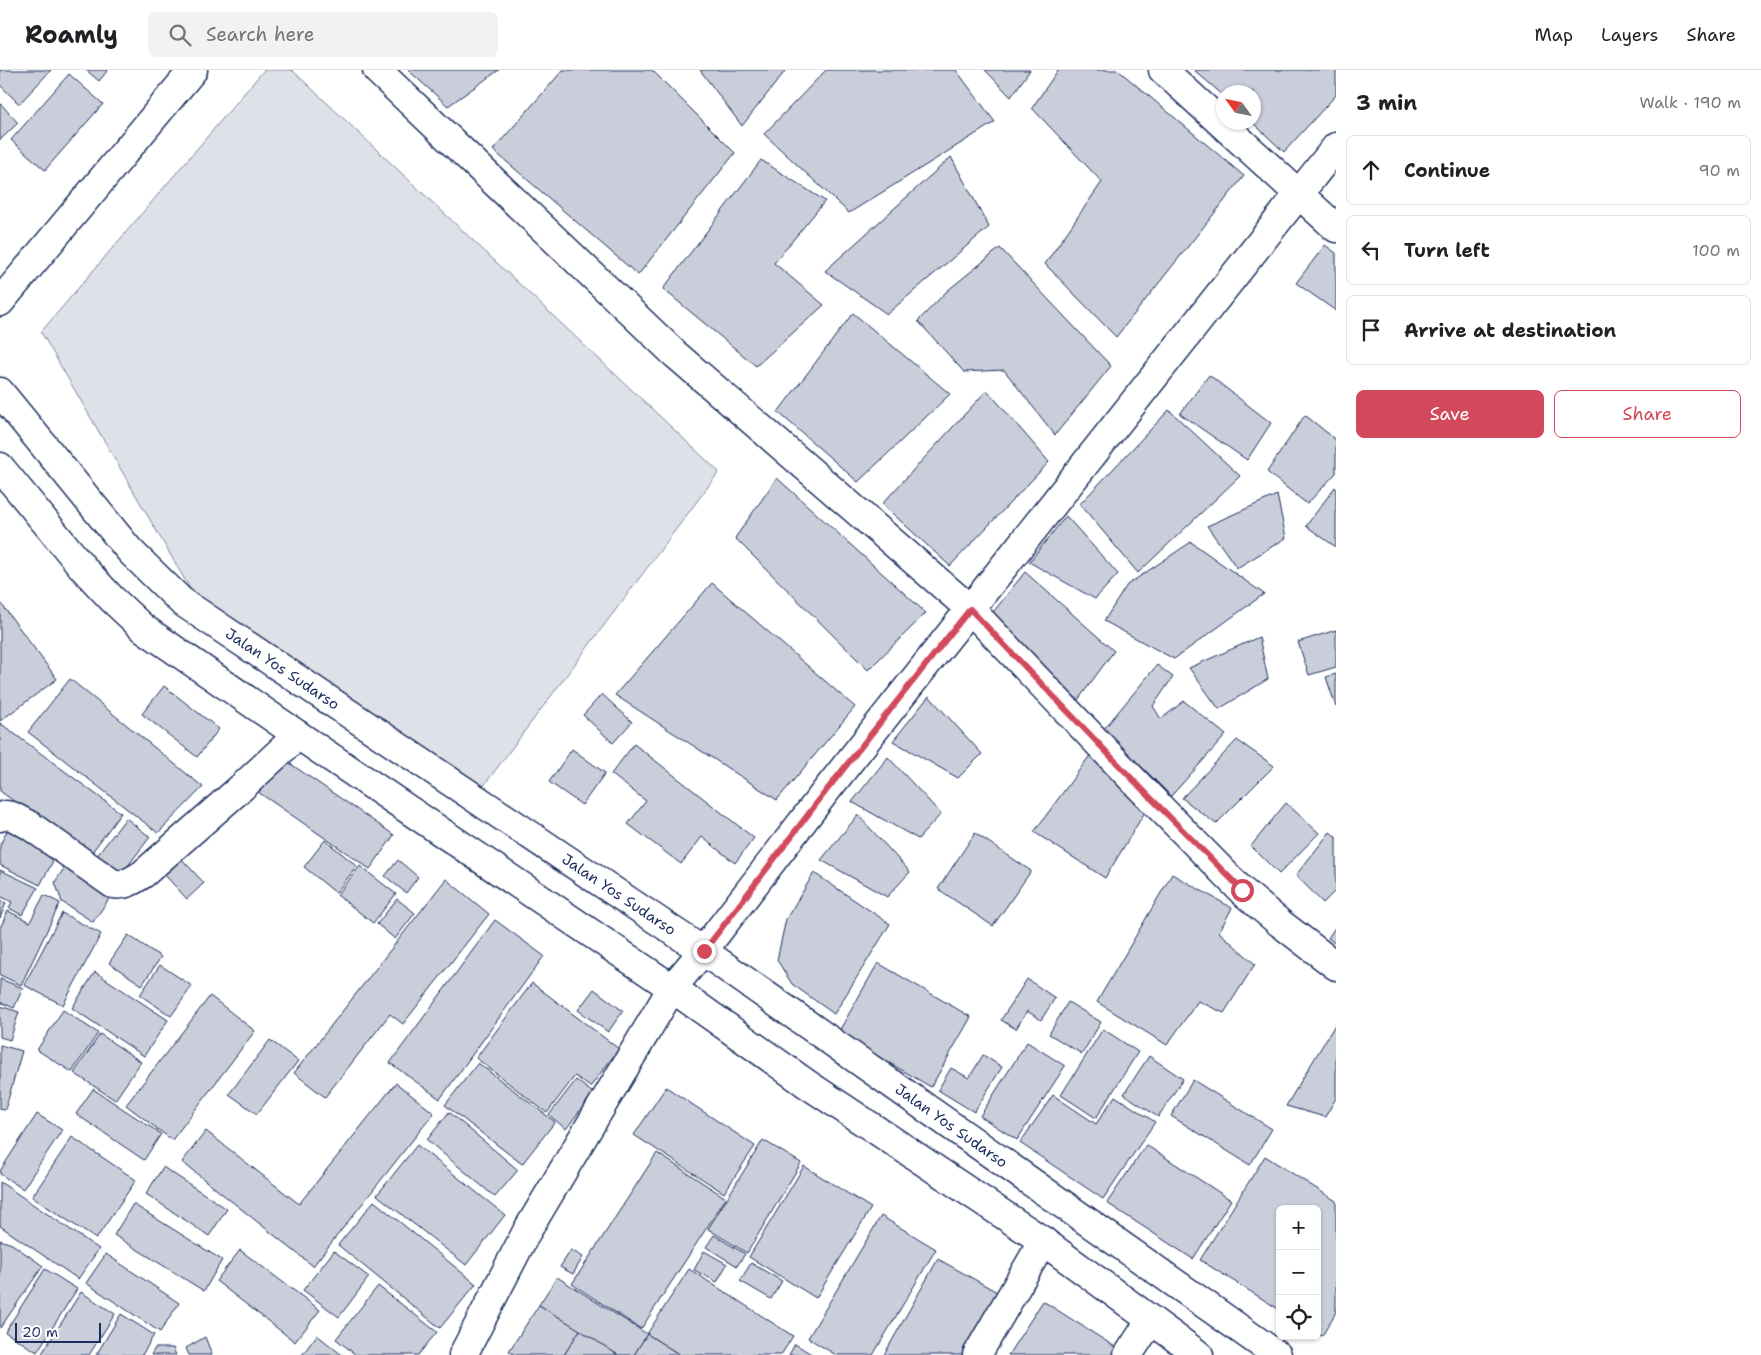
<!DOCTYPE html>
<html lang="en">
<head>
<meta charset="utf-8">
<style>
	body { margin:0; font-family:"Shantell Sans",sans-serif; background:#f2f2f2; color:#202124 }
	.controls { position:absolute; right:15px; bottom:15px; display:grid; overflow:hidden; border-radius:8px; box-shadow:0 1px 4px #0004 }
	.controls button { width:45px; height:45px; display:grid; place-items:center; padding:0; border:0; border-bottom:1px solid #e0e0e0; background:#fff; color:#202124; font:25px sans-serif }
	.compass { position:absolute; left:1216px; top:15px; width:45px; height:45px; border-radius:50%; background:#fff; box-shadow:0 1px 4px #0004; rotate:303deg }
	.scale { position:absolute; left:15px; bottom:12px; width:86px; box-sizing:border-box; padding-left:5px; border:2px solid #1b2f5e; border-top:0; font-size:14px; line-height:18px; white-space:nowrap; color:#1b2f5e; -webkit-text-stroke:4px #fff; paint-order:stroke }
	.stop { position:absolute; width:15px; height:15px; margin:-11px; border:4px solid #d1495b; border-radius:50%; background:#fff }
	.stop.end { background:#d1495b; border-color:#fff; box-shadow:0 1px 5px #0008 }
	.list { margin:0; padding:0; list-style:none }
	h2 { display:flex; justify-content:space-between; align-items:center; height:65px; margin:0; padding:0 20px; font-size:21px }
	h2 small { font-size:16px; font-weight:400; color:#757577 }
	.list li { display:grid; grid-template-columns:32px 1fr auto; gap:15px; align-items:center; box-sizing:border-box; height:70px; margin:0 10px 10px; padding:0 10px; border:1px solid #e0e0e0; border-radius:8px }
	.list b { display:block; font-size:19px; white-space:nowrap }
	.list em { font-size:16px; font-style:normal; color:#757577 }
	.actions { display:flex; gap:10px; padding:15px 20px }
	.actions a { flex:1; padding:11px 0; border:1px solid #d1495b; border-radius:8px; text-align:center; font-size:18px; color:#d1495b }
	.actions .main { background:#d1495b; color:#fff }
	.icon { flex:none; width:28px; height:28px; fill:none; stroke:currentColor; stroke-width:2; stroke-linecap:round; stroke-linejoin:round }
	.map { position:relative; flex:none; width:1336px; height:1285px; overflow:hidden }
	header { display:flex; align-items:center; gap:30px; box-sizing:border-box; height:70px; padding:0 25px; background:#fff; border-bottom:1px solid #e0e0e0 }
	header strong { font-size:24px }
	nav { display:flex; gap:28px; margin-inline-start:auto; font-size:18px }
	.search { width:350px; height:45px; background:#f2f2f2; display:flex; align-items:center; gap:12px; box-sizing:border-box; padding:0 18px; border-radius:8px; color:#757577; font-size:19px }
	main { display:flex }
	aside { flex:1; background:#fff }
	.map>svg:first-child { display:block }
	.green { fill:#dee1e7; stroke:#7c88a2 }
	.building { fill:#caceda; stroke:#1b2f5e }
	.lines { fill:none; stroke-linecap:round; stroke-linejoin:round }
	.minor-casing { stroke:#1b2f5e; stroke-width:31 }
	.highway-casing { stroke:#1b2f5e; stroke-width:31 }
	.minor { stroke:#fff; stroke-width:28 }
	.highway { stroke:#fff; stroke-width:28 }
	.route { stroke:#d1495b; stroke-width:6 }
	.labels { text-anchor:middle; stroke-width:4.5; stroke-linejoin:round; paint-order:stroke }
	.street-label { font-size:15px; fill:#1b2f5e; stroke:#fff }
</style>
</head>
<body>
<header>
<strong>Roamly</strong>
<div class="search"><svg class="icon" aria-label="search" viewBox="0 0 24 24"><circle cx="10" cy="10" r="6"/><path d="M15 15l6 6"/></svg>Search here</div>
<nav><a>Map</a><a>Layers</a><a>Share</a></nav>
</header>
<main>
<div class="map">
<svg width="1336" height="1285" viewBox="0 0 1336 1285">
	<rect width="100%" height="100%" fill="#fff"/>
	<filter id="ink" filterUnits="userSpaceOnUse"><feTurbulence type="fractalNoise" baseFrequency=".02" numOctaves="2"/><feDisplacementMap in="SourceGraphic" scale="10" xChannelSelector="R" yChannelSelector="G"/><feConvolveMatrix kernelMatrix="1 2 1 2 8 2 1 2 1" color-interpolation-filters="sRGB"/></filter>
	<g filter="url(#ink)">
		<polygon class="green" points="264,0 292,0 719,402 479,722 192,522 41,262"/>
		<g class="building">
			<polygon points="0,0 51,0 19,34 0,15"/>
			<polygon points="86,0 108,0 99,11"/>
			<polygon points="408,0 499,0 448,36"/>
			<polygon points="563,0 652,0 735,83 638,205 493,80"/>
			<polygon points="700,0 786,0 742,56"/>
			<polygon points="826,0 956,0 995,52 849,143 764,64"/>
			<polygon points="985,0 1030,0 1011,27"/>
			<polygon points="1058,0 1118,0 1244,106 1116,267 1045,194 1102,112 1032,38"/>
			<polygon points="1194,0 1336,0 1336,25 1284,82 1252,52 1254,52 1254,22 1224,22 1224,26"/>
			<polygon points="69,4 103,34 45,100 11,70"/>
			<polygon points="0,33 18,53 0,70"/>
			<polygon points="951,87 989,157 887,244 825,201"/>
			<polygon points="761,90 825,131 774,193 824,235 756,296 663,219"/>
			<polygon points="1325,175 1336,183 1336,241 1296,213"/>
			<polygon points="1000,178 1111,296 1055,365 1004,300 964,302 918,251 947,221"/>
			<polygon points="853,243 950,324 858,412 778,342"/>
			<polygon points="1209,305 1271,353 1247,390 1180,344"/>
			<polygon points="987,320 1049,392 950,496 882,434"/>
			<polygon points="1169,340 1240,406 1138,503 1080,434"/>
			<polygon points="1305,345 1336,370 1336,403 1307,434 1267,402"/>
			<polygon points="777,408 926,543 868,600 735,468"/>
			<polygon points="1335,417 1336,418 1336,477 1306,456"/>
			<polygon points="1277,425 1286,468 1237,498 1207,456"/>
			<polygon points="1066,446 1118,504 1095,529 1029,492"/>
			<polygon points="1191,472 1264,524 1174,589 1104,551 1127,515"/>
			<polygon points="1025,502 1114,581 1078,630 990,546"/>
			<polygon points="712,513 855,637 777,730 615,625"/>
			<polygon points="0,532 57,609 0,651"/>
			<polygon points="1336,560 1336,597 1309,605 1298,572"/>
			<polygon points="1259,567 1268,609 1219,639 1189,598"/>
			<polygon points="1157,595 1173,607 1153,636 1161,649 1184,631 1226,665 1171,726 1104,659"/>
			<polygon points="1336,604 1336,637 1326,607"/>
			<polygon points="70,609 203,717 158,763 28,662"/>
			<polygon points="164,616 219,659 197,687 142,644"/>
			<polygon points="602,624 632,652 613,673 583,645"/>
			<polygon points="929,626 982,684 958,708 893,671"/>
			<polygon points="0,653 121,743 89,786 0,721"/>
			<polygon points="1237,670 1274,696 1216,754 1182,728"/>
			<polygon points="634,674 754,768 735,793 702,767 681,794 628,754 646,731 611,704"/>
			<polygon points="572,679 605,703 582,735 549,712"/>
			<polygon points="1091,684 1148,737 1105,808 1034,762"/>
			<polygon points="888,687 941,744 918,769 852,732"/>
			<polygon points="282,688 394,765 370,799 258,722"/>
			<polygon points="1286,733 1319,763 1279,804 1251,776"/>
			<polygon points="858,745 910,802 887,827 821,790"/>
			<polygon points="126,748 150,767 120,806 96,787"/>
			<polygon points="11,753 58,782 40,815 0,795 0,775"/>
			<polygon points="1330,762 1336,767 1336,820 1323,833 1296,805"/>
			<polygon points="975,763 1031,801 993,856 938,819"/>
			<polygon points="325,770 357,796 336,823 304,797"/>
			<polygon points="179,786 204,813 187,829 162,802"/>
			<polygon points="398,790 418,807 406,823 385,806"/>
			<polygon points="69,791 115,820 93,852 62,832 55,812"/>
			<polygon points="360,796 396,824 373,853 337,825"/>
			<polygon points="0,800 38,818 22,845 9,838 12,832 0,826"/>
			<polygon points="814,803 890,854 834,944 792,914 777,890 786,849"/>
			<polygon points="1172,804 1232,838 1219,862 1255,894 1224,943 1198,931 1167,975 1097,932"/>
			<polygon points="446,809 489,844 403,954 390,944 325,1027 294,1003"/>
			<polygon points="44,825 60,833 21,915 0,905 0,858 8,841 30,852"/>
			<polygon points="397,829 415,843 395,869 377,854"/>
			<polygon points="0,831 6,833 0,848"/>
			<polygon points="62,843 101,864 63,935 24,915"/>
			<polygon points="495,850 544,886 440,1029 390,993"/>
			<polygon points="1336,856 1336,874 1328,868"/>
			<polygon points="128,865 161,887 142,915 109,893"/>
			<polygon points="878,893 971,947 931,1017 838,963"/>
			<polygon points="160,895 192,916 171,946 140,925"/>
			<polygon points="95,902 168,950 144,986 72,938"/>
			<polygon points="0,909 23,918 14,938 0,932"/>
			<polygon points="1027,909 1055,928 1041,950 1027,941 1016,959 1001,950"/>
			<polygon points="532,913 619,979 590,1017 575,1006 547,1043 476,988"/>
			<polygon points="594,919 623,941 608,962 578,940"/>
			<polygon points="210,926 255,961 172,1070 126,1035"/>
			<polygon points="1068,932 1101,952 1082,984 1049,964"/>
			<polygon points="0,936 19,942 10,970 0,967"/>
			<polygon points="63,940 98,963 72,1002 37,980"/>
			<polygon points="1336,953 1336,1028 1325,1047 1286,1036"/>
			<polygon points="1103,959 1138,982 1096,1048 1061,1025"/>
			<polygon points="100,964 141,992 115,1030 74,1003"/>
			<polygon points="270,970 298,991 257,1044 229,1024"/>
			<polygon points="1027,972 1065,996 1017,1070 980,1046"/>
			<polygon points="0,975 22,981 5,1040 0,1039"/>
			<polygon points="983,985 1002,997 974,1042 938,1020 951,998 969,1008"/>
			<polygon points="1149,986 1183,1009 1158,1047 1124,1024"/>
			<polygon points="478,993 555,1052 522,1094 445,1035"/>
			<polygon points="576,1010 593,1023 566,1059 549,1045"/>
			<polygon points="1193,1010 1272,1059 1250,1095 1171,1046"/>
			<polygon points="396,1013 434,1043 313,1196 182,1092 206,1061 299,1134"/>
			<polygon points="666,1017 755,1076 724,1123 634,1065"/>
			<polygon points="93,1019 161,1064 144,1090 76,1044"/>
			<polygon points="1053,1025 1096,1054 1115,1026 1155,1052 1103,1129 1020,1073"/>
			<polygon points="449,1042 518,1100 495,1127 427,1070"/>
			<polygon points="37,1044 62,1060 23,1119 0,1104 0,1101"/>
			<polygon points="72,1067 136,1110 96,1169 32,1127"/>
			<polygon points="763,1070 801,1093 747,1183 708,1159"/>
			<polygon points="417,1075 505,1145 466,1195 377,1125"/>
			<polygon points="1146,1075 1231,1130 1193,1189 1107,1133"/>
			<polygon points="657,1083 726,1128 641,1259 572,1214"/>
			<polygon points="1265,1086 1336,1131 1336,1242 1322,1266 1317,1263 1317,1139 1280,1139 1280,1240 1200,1190"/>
			<polygon points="804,1096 871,1138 816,1228 749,1187"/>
			<polygon points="163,1097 227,1139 209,1166 146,1124"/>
			<polygon points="0,1112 99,1179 78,1209 0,1156"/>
			<polygon points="374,1131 476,1214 440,1258 338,1175"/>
			<polygon points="133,1134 222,1190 204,1221 114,1165"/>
			<polygon points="881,1146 936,1179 873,1285 836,1285 808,1268"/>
			<polygon points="714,1165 745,1184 737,1196 706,1177"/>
			<polygon points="0,1170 12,1174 43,1196 0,1258"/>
			<polygon points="240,1180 320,1240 295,1272 216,1211"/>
			<polygon points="571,1180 583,1187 573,1204 560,1197"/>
			<polygon points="334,1181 369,1207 339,1247 303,1220"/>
			<polygon points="704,1181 727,1194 717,1212 694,1200"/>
			<polygon points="106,1184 179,1233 160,1262 86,1213"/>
			<polygon points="938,1189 1006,1227 974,1285 884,1285"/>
			<polygon points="751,1193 782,1211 771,1229 740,1211"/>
			<polygon points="45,1199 77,1219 37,1282 5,1262"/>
			<polygon points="689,1199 793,1266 781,1285 680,1285 647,1264"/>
			<polygon points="557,1207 647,1264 634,1285 618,1285 539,1235"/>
			<polygon points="378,1216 437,1262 418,1285 356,1285 336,1269"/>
			<polygon points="81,1222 115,1244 89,1285 41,1285"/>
			<polygon points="1043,1231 1123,1282 1121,1285 1008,1285"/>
			<polygon points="539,1235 580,1260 564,1285 515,1285 509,1281"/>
			<polygon points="121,1244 154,1265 142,1285 96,1285"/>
			<polygon points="580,1260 618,1285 564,1285"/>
			<polygon points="647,1264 680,1285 634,1285"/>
			<polygon points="317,1265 342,1285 302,1285"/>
			<polygon points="205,1267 212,1285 189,1285 186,1278"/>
			<polygon points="795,1274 813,1285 789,1285"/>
			<polygon points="155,1278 173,1278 176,1285 151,1285"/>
		</g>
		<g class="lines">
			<defs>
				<g id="minor">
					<polyline points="377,0 675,284 970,539 1138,715 1242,821 1280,853 1336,896"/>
					<polyline points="1163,0 1336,158"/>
					<polyline points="0,232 193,0"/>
					<path d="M0,747l6,-2 6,1 17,9 84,59c12,2 19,-3 30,-10l99,-87 56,-52"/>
					<polyline points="463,1285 527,1161 672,918 703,881 826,721 1336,77"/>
					<polyline points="977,1285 1043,1171"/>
					<polyline points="1128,1285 1151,1250"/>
				</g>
				<g id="highway">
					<path id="s1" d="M0,322l130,159 51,50 522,350 574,404"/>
					<polyline points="0,397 84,499 112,529 143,558 298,665 672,918 807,1014 1043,1171 1199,1285"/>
				</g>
			</defs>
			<use href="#minor" class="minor-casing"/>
			<use href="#highway" class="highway-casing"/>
			<use href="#minor" class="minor"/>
			<use href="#highway" class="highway"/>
		</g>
	</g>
	<g class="lines" filter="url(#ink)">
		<polyline class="route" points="704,881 826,721 970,539 1138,715 1242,820"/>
	</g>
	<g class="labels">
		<g class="street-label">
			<text dy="5" stroke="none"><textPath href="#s1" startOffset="399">Jalan Yos Sudarso</textPath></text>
			<text dy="5" stroke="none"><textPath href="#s1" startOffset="804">Jalan Yos Sudarso</textPath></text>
			<text dy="5" stroke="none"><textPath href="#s1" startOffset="1209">Jalan Yos Sudarso</textPath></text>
		</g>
	</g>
</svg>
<div class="controls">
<button>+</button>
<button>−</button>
<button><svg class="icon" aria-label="locate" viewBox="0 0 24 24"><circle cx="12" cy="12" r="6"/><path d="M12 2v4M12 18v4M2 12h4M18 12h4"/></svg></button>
</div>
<svg class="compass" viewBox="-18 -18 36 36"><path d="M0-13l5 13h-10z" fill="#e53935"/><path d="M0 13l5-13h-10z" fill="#757577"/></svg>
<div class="scale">20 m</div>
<div class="stop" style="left:1242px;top:820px"></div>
<div class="stop end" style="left:704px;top:881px"></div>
</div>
<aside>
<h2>3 min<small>Walk · 190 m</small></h2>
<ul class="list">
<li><svg class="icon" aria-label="ahead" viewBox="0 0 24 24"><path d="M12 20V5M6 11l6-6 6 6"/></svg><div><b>Continue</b></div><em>90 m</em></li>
<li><svg class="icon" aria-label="left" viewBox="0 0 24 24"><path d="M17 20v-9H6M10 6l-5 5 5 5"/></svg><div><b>Turn left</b></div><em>100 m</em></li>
<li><svg class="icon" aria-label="arrive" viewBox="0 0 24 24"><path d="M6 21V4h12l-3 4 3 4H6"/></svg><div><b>Arrive at destination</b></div></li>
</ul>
<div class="actions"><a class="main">Save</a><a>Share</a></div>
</aside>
</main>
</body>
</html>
